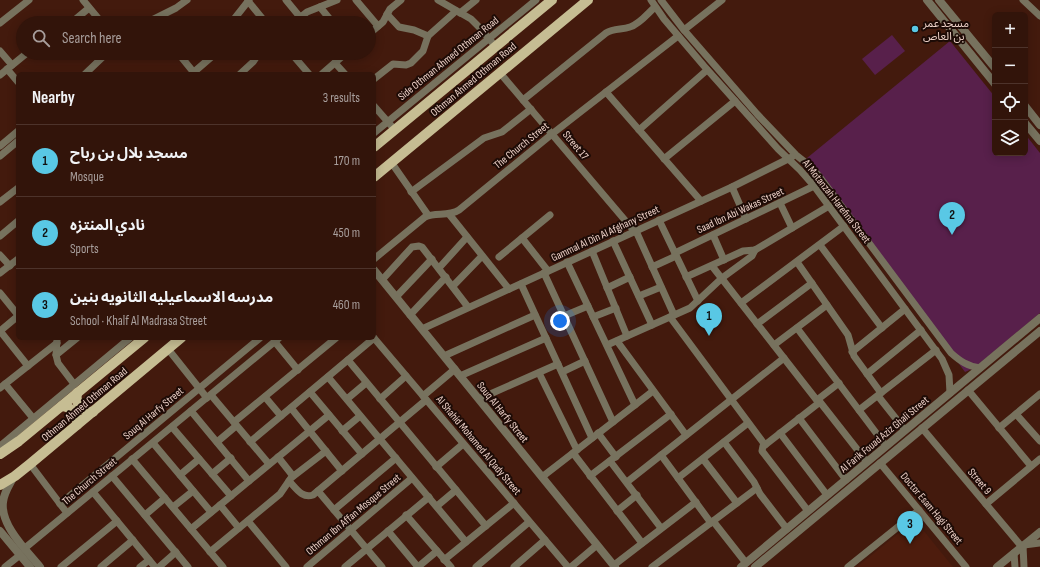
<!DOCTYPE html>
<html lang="en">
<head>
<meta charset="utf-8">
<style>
	body { margin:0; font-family:"Sofia Sans Condensed","Noto Sans Arabic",sans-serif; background:#3d2118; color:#f1f3f6 }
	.controls { position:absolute; right:12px; top:12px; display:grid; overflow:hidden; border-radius:6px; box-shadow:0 2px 10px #0003 }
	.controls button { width:36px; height:36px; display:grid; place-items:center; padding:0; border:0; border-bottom:1px solid #4d332b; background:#32140a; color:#f1f3f6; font:20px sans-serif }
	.you { position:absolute; left:560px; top:321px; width:14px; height:14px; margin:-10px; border:3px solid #fff; border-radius:50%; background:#1a73e8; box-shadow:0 0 0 6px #1a73e833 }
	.badge { display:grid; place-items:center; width:26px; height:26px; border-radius:50%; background:#59c8e5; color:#111; font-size:13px; font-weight:700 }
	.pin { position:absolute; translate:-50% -33px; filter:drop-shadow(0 1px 2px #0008) }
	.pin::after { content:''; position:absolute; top:21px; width:14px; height:12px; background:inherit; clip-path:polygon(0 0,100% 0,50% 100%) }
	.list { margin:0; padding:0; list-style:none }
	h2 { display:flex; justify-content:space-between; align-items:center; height:52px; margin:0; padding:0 16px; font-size:17px }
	h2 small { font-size:13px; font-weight:400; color:#a89e9c }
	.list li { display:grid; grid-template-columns:26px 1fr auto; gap:12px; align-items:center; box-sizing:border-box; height:72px; padding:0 16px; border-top:1px solid #4d332b }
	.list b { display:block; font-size:15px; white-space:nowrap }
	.list p { margin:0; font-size:13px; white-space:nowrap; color:#a89e9c }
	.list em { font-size:13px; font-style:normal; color:#a89e9c }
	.icon { flex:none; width:22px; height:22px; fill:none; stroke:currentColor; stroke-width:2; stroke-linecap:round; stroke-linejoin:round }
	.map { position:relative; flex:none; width:1040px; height:567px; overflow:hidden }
	.search { position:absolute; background:#32140a; box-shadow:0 2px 10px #0003; left:16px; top:16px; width:360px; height:44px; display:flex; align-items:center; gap:10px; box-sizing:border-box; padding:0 14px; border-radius:22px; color:#a89e9c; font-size:15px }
	.panel { position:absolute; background:#32140a; box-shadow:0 2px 10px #0003; left:16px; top:72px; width:360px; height:268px; border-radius:6px }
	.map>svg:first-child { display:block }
	.built { fill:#4d1c0d }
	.pitch { fill:#58204b }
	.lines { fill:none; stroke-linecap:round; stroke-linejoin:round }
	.minor { stroke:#77725e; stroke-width:7 }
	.tertiary { stroke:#77725e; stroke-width:8 }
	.primary { stroke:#c6bd93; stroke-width:10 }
	.poi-dot { fill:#59c8e5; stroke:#1d0b06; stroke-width:1.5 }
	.labels { text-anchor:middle; stroke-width:4; stroke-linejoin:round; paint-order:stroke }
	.poi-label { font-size:11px; fill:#edd1c8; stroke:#1d0b06; text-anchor:start }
	.street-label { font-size:11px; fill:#edd1c8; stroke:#1d0b06 }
</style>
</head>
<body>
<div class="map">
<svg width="1040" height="567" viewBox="0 0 1040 567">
	<rect width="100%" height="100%" fill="#431a0d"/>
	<polygon class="built" points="915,520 953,567 857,567"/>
	<g class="pitch">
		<polygon points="892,35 905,51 875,75 862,59"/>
		<polygon points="950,41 995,97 995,153 1025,153 1025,134 1040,153 1040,313 974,368 965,372 807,158"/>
	</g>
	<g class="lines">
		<g class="minor">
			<polyline points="83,0 102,23"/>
			<polyline points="286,0 300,17"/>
			<polyline points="356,0 378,26"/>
			<polyline points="438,0 471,19 480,28 496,47"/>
			<polyline points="651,0 664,19 704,66 778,149 800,170 814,186 942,359 949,375 950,393"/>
			<path d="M661,0l23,30 73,84 39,41 14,11 9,10 132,177c9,8 16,13 29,15"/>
			<polyline points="1023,0 1040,16"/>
			<polyline points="248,1 266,23"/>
			<polyline points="320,7 333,23"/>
			<polyline points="460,13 476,0"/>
			<polyline points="387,14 399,27 414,30 428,36"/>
			<polyline points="0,23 29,0"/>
			<polyline points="71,23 89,8"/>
			<polyline points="146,23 176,8 187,0"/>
			<polyline points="231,23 249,0"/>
			<polyline points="293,23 307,12 337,0"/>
			<polyline points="684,30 722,0"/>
			<polyline points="369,34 383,22 390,9 401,0"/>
			<polyline points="0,51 12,65"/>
			<polyline points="178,53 195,74"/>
			<polyline points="291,53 309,74"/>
			<polyline points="335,63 345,74"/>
			<polyline points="7,69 18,82"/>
			<polyline points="194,72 216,53"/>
			<polyline points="500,73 635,232"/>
			<polyline points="85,74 107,53"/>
			<polyline points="240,74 253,62 259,53"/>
			<polyline points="322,74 346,53"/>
			<polyline points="0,75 27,53"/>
			<polyline points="374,79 393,64 406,65 411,63 423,51 428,36 456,11"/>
			<polyline points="606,92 701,201"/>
			<path d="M523,100l83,-67c8,-5 16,-3 24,-6 10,-3 18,-14 25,-20"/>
			<polyline points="374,106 395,130"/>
			<polyline points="639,130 707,70"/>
			<polyline points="374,133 536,0"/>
			<polyline points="0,146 18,131"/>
			<polyline points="0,156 18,141"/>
			<polyline points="664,159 735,101"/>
			<polyline points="391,162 428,215"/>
			<polyline points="732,187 746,219"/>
			<polyline points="411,192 484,138 502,132 531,109"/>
			<polyline points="0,202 18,188"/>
			<polyline points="780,203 792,228"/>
			<polyline points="449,214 509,289"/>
			<polyline points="659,220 698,301"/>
			<polyline points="636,231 674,315"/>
			<polyline points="713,235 724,260"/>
			<polyline points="0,236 18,221"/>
			<polyline points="522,238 548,271"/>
			<polyline points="613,241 652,325"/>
			<polyline points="820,245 882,328"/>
			<polyline points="592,251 627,336"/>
			<polyline points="675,253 814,186"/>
			<polyline points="0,255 10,266"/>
			<polyline points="499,257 550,215"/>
			<path d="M374,259l51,-42c11,-5 23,0 34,-7l93,-76 126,-98"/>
			<polyline points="567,262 635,405"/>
			<polyline points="797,262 848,335 854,356 881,393"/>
			<polyline points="712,266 819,403"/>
			<polyline points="652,267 676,256"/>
			<polyline points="439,268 467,237"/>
			<polyline points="0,273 18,259"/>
			<polyline points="544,273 613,422"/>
			<polyline points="686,277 743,251 755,250 829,206"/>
			<polyline points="382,280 412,247 419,246 422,247 468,307"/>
			<polyline points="521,284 592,438"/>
			<polyline points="453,286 482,256"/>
			<polyline points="607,288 630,277"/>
			<polyline points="0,293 18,315"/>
			<polyline points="639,296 661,287"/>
			<polyline points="396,297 432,259"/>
			<polyline points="741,303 844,226"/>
			<polyline points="410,315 446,277"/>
			<polyline points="564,316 588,306"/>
			<polyline points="593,317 616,308"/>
			<polyline points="670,317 765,445"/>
			<polyline points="757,324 812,283"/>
			<polyline points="797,328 886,446"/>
			<polyline points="422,329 732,187 792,157"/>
			<polyline points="0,331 28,366"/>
			<polyline points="0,331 18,316"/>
			<polyline points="374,338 568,567"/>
			<polyline points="57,340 56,355 58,363 74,384"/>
			<polyline points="617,341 686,435"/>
			<polyline points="275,342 298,370"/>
			<polyline points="607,345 690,308 722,278 752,256 755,250"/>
			<polyline points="774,345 827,305"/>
			<polyline points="168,349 207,398"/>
			<polyline points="852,352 905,309"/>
			<polyline points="56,355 77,338"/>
			<polyline points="444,356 535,315"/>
			<polyline points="348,360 486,526"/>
			<polyline points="562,372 585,361"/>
			<polyline points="539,373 577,450"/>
			<polyline points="867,374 921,330"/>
			<polyline points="460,376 546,338"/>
			<polyline points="328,377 466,542"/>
			<polyline points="5,384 33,418"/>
			<polyline points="0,388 57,343"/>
			<polyline points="968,390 1031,466"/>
			<polyline points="310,392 362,454"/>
			<polyline points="211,395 269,464"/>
			<polyline points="423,396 455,369"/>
			<polyline points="878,396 905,430"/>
			<polyline points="265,397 281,416"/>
			<polyline points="347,399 366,383"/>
			<polyline points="380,399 406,376"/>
			<polyline points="479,399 558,364"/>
			<polyline points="817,400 839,383"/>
			<polyline points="291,408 342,471"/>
			<polyline points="859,410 936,350"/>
			<polyline points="191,411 249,481"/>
			<polyline points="1016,414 1040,441"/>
			<polyline points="799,418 846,480"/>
			<polyline points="234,422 336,338"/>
			<polyline points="172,427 231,496"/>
			<polyline points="922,428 1022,547"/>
			<polyline points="999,428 1040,394"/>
			<polyline points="342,431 360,416"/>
			<polyline points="598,433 616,457"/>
			<polyline points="780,433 827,495"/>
			<polyline points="217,442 236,426"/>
			<polyline points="250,442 374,338"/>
			<polyline points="724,442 754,482 760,494 787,529"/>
			<polyline points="153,443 211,512"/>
			<polyline points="0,446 130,338"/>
			<polyline points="573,453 642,543"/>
			<polyline points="661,455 711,523"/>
			<polyline points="278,457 293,476"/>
			<polyline points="132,459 223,567"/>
			<polyline points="703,459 737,503"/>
			<polyline points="610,461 661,528"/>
			<polyline points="880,463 966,567"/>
			<polyline points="30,464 67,513"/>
			<polyline points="436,467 463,444"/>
			<polyline points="212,474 231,458"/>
			<polyline points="180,475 199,459"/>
			<polyline points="112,476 188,567"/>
			<polyline points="590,476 671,414"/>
			<polyline points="542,477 653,391"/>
			<polyline points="678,478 748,423"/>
			<path d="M289,481c7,7 13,18 24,14l113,-95"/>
			<polyline points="627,482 784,358"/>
			<polyline points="318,491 382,567"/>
			<polyline points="93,492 155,567"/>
			<polyline points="60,504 260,338"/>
			<polyline points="986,504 1040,459"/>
			<polyline points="220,505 239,528"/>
			<polyline points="437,506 456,490"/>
			<polyline points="173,507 193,491"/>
			<polyline points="334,510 396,458"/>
			<polyline points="617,511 637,495"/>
			<polyline points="808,511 762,451 763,446 765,445 820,402 867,462"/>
			<polyline points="145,515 165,498"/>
			<polyline points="406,515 451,567"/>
			<polyline points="248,521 286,567"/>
			<polyline points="713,521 746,563"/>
			<polyline points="191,529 329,415"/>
			<polyline points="388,531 418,567"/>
			<polyline points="1024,545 1040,543"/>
			<polyline points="1023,546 1024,567"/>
			<polyline points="25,548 279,338"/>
			<polyline points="210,552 280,494 291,478 326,451"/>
			<polyline points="1014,553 1015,567"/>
			<polyline points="444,560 514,503"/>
			<polyline points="614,565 696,502"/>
			<polyline points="5,567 20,555"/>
			<polyline points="61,567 117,521"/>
			<polyline points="101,567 133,540"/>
			<polyline points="140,567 149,560"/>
			<polyline points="159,567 176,552"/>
			<polyline points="307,567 412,478"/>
			<polyline points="345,567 429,497"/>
			<polyline points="418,567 437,551"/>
			<polyline points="476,567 529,522"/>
			<polyline points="514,567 545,540"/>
			<polyline points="571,567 597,545"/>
			<polyline points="652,567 757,488"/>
			<polyline points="848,567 919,510"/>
		</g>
		<g class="tertiary">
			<polyline points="927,0 995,84"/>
			<polyline points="939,0 995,68"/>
			<polyline points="1025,106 1040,125"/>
			<polyline points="1025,123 1040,141"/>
			<polyline points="374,270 615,567"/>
			<path d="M14,476c-4,8 -10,16 -11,26 -3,23 23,48 37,65"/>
			<polyline points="0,531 30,567"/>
			<polyline points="741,567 1040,318"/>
			<polyline points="755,567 1040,331"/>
			<polyline points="997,567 1040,532"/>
		</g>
		<g class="primary">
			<polyline points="374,147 552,0"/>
			<polyline points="374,177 588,0"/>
			<path d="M77,393c-2,12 5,19 16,19"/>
			<path d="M62,406c10,1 16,9 15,19"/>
			<polyline points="0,454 19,441 144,338"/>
			<polyline points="0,485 15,476 30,464 181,338"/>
		</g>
	</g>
	<circle class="poi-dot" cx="915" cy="29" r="4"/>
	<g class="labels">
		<g class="poi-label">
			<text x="923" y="27">مسجد عمر<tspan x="923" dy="13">بن العاص</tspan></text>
		</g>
		<g class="street-label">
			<text transform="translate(448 58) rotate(-39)" y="4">Side Othman Ahmed Othman Road</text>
			<text transform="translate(473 79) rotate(-40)" y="4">Othman Ahmed Othman Road</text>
			<text transform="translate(521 145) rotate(-39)" y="4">The Church Street</text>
			<text transform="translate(576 145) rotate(50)" y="4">Street 17</text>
			<text transform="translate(837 201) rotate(52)" y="4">Al Motanzah Harefina Street</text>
			<text transform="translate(740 210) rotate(-25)" y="4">Saad Ibn Abi Wakas Street</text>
			<text transform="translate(605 233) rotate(-25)" y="4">Gammal Al Din Al Afghany Street</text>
			<text transform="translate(84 404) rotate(-40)" y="4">Othman Ahmed Othman Road</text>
			<text transform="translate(503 412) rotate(51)" y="4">Souq Al Harfy Street</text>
			<text transform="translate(153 413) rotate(-40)" y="4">Souq Al Harfy Street</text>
			<text transform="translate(884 434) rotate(-40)" y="4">Al Farik Fouad Aziz Ghali Street</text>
			<text transform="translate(479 445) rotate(50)" y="4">Al Shahid Mohamed Al Qady Street</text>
			<text transform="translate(89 481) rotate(-40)" y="4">The Church Street</text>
			<text transform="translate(980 481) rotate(50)" y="4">Street 9</text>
			<text transform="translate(932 508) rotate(50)" y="4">Doctor Esam Hagi Street</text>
			<text transform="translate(353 514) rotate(-40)" y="4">Othman Ibn Affan Mosque Street</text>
		</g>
	</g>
</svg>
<div class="controls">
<button>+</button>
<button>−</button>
<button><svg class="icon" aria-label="locate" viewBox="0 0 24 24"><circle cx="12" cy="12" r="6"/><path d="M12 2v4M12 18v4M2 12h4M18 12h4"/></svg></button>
<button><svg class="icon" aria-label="layers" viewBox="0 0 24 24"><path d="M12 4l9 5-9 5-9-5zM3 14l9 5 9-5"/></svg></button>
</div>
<div class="you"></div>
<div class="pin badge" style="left:709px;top:336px">1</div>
<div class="pin badge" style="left:952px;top:235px">2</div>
<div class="pin badge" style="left:910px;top:544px">3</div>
<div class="search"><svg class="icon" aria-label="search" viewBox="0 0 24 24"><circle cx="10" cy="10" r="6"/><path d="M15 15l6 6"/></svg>Search here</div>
<section class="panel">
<h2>Nearby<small>3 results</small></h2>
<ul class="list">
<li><span class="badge">1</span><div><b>مسجد بلال بن رباح</b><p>Mosque</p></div><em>170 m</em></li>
<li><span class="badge">2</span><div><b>نادي المنتزه</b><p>Sports</p></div><em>450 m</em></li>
<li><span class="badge">3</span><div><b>مدرسه الاسماعيليه الثانويه بنين</b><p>School · Khalf Al Madrasa Street</p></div><em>460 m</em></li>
</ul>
</section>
</div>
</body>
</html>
